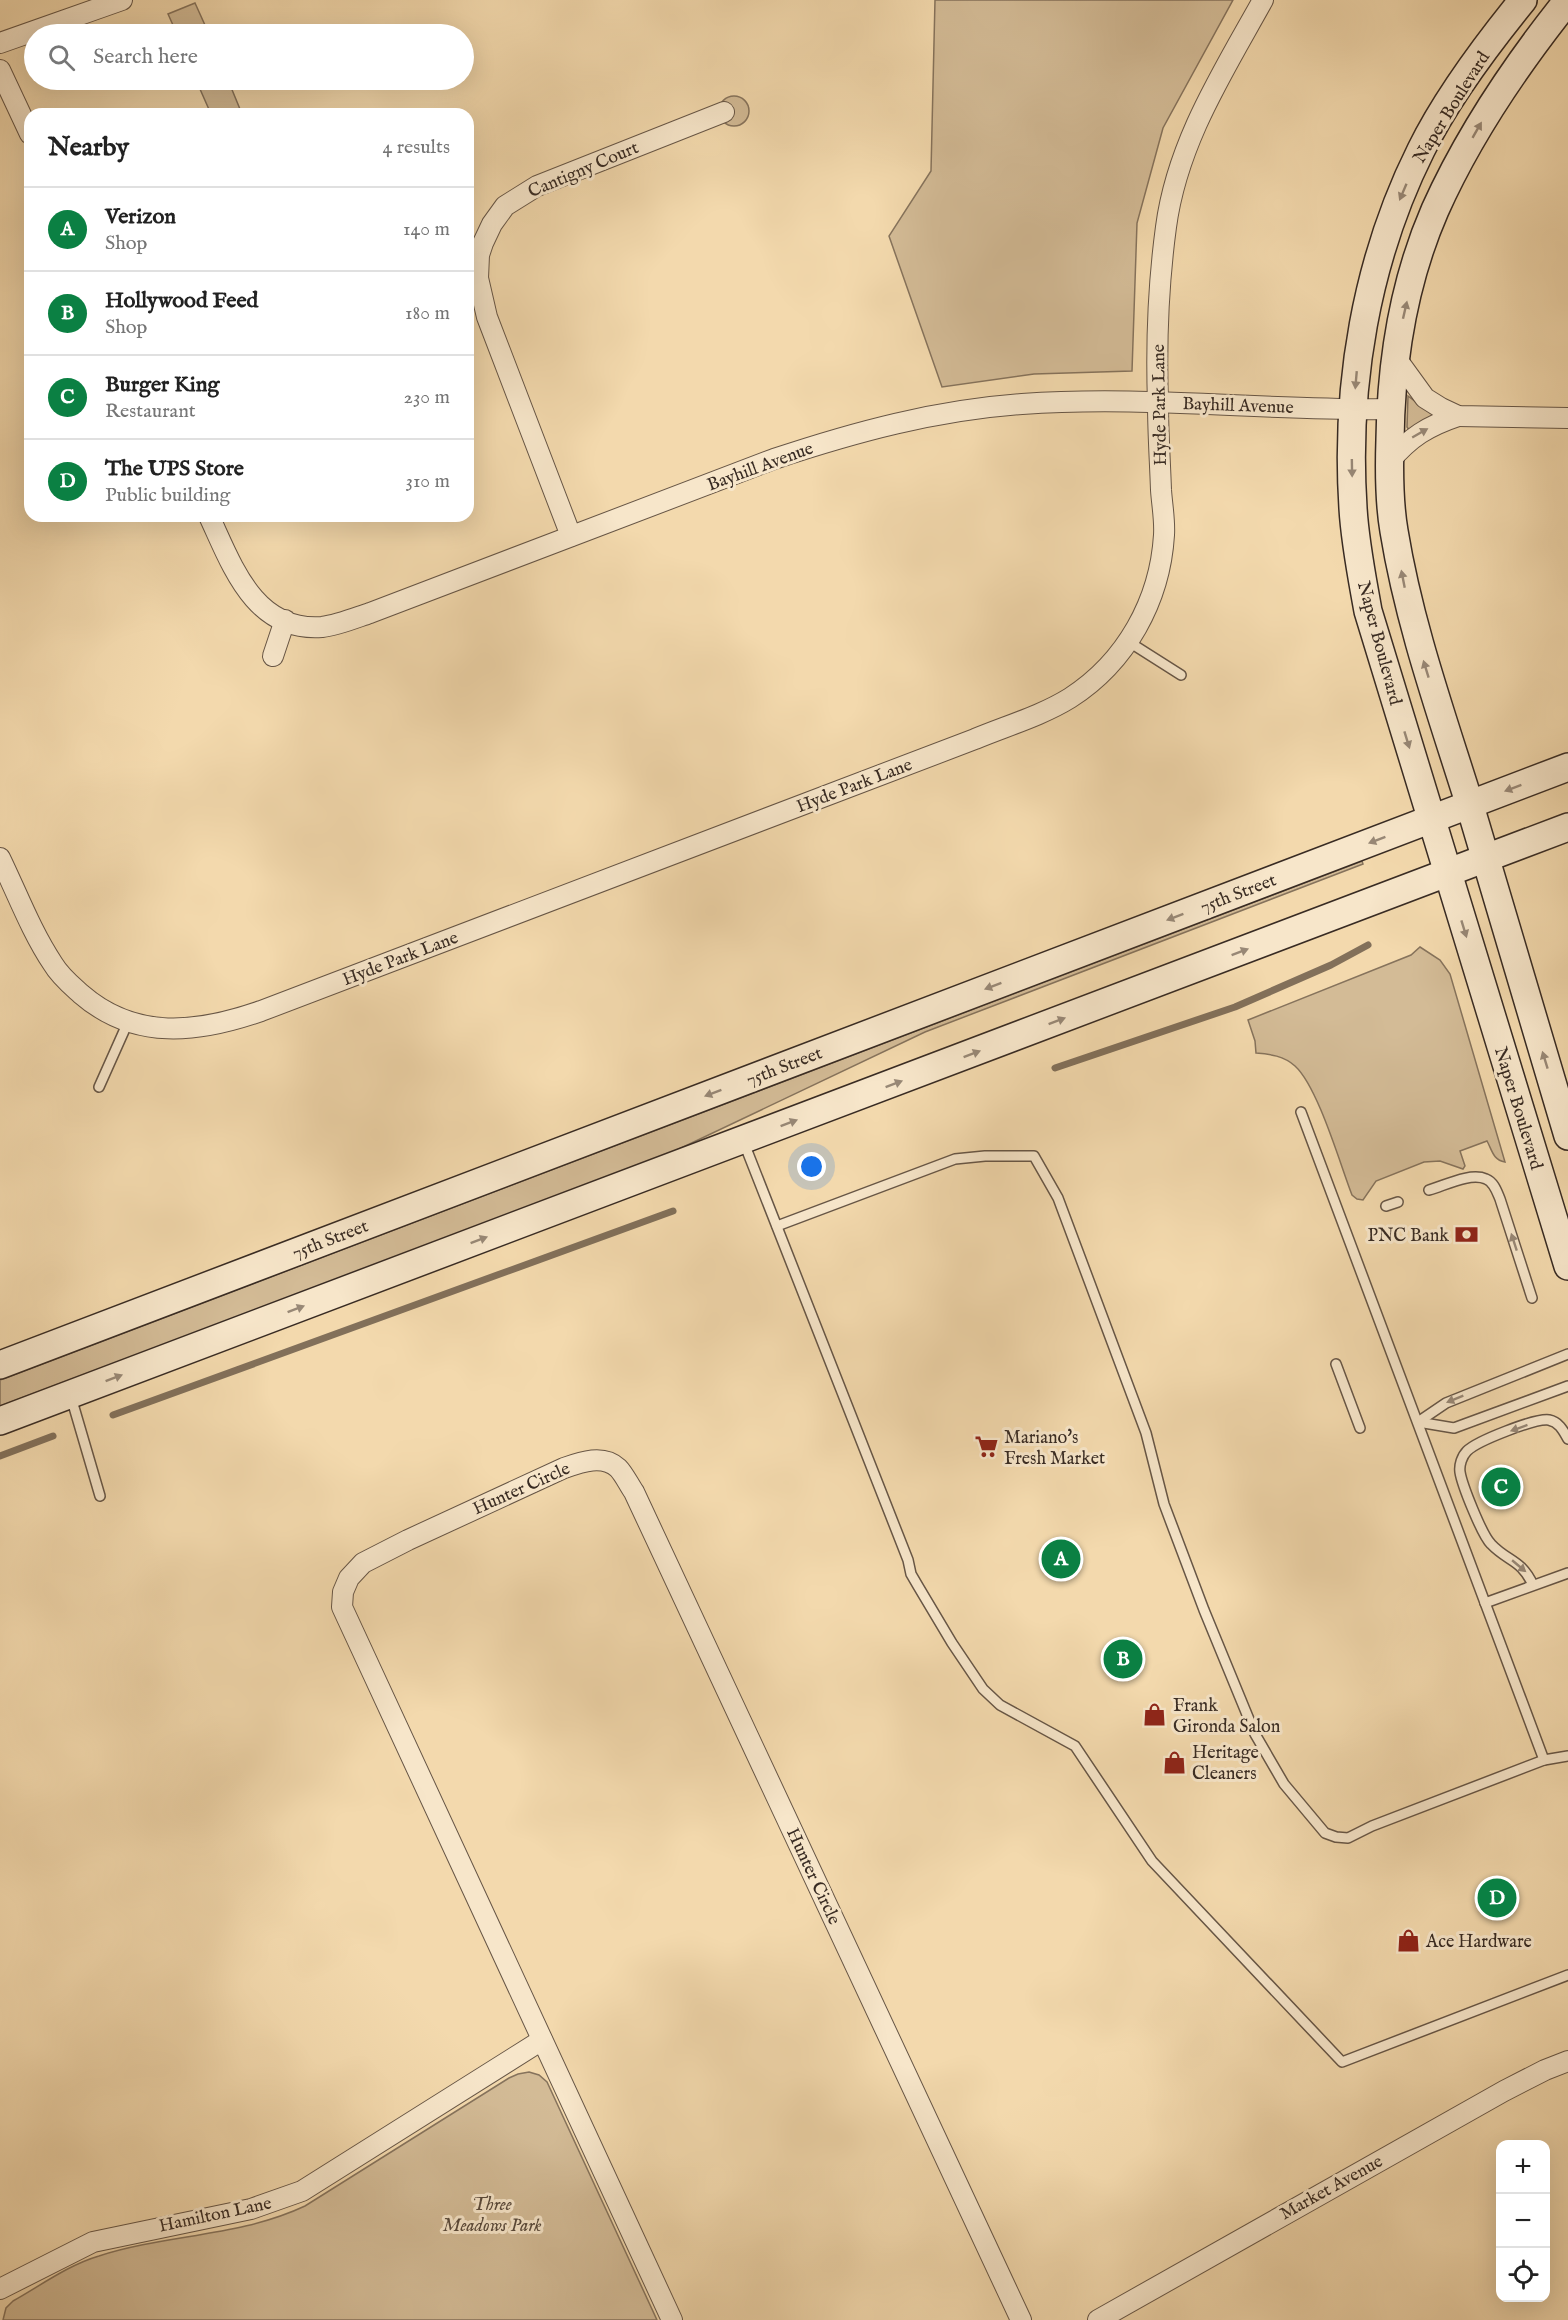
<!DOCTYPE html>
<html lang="en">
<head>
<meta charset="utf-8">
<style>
	body { margin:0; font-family:"IM FELL English",serif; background:#f2f2f2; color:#222 }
	.controls { position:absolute; right:18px; bottom:18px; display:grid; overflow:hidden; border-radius:12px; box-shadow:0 6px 24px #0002 }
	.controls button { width:54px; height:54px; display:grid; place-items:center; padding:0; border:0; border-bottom:2px solid #e0e0e0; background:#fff; color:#222; font:30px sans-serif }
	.you { position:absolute; left:812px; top:1167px; width:21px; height:21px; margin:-15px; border:4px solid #fff; border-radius:50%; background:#1a73e8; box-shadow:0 0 0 9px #1a73e833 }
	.badge { display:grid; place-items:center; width:39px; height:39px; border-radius:50%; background:#0b8043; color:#fff; font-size:20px; font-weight:700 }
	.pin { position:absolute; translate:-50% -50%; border:3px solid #fff; box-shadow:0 2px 6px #0006 }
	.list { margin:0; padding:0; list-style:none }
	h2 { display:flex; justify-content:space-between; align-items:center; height:78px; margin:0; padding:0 24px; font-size:26px }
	h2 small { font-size:20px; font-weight:400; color:#767676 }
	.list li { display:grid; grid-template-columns:39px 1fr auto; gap:18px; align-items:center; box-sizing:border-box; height:84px; padding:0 24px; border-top:2px solid #e0e0e0 }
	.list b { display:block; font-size:22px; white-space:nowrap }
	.list p { margin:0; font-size:20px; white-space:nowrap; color:#767676 }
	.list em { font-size:20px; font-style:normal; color:#767676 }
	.icon { flex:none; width:33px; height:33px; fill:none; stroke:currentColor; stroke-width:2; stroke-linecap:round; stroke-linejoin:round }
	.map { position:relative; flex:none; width:1568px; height:2320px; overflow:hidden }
	.search { position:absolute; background:#fff; box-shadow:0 6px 24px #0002; left:24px; top:24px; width:450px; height:66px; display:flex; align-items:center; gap:15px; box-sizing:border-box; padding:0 21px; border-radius:33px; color:#767676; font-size:22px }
	.panel { position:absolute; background:#fff; box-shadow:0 6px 24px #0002; left:24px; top:108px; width:450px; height:414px; border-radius:18px }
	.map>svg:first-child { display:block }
	.green { fill:#d3bb96; stroke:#86735c; stroke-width:1.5 }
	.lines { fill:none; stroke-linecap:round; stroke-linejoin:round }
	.stream { stroke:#82705a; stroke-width:7 }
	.service-casing { stroke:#675646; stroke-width:12 }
	.minor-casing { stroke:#675646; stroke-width:22 }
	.secondary-casing { stroke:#382b23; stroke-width:30 }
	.service { stroke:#f7e6ca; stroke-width:9 }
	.minor { stroke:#f7e6ca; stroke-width:20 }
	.secondary { stroke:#f7e6ca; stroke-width:27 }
	.oneway { fill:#988876 }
	.labels { text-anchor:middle; stroke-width:6; stroke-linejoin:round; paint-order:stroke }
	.street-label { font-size:18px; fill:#382b23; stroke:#f7e6ca }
	.poi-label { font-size:18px; fill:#382b23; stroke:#f7e6ca; text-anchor:start }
	.park-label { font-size:18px; font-style:italic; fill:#57483a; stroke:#f7e6ca }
</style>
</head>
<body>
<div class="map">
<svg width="1568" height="2320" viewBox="0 0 1568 2320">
	<rect width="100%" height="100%" fill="#f3d9ad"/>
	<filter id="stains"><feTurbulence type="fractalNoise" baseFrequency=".00333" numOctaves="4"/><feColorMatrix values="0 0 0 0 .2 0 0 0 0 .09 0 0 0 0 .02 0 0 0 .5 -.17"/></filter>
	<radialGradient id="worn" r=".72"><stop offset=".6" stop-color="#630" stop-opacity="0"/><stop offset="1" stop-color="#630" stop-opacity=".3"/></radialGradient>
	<g class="green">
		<polygon points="935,0 1233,0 1163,128 1137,223 1132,371 1034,374 942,387 889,236 931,171"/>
		<polygon points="195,3 209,34 177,34 168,14"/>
		<polygon points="196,80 228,80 242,114 211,114"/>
		<circle cx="734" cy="111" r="15"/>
		<polygon points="1408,396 1433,415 1409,430 1407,427"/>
		<polygon points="1362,861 1363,864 925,1032 660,1158 0,1406 0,1380"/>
		<path d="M1420,947l20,13 10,14 55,188c-12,-2 -13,-12 -18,-21l-27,10 5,15 -2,3 -23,-8 -16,1 -48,19 -13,19 -6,-1 -5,-4c-12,-31 -34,-108 -57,-129 -11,-10 -25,-12 -39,-13l-1,-12 -7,-21 163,-65z"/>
		<path d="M529,2072l10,3 8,7 110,238h-654l3,-12 7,-7c27,-15 55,-36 86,-45 68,-22 140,-19 206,-50l204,-128 9,-4z"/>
	</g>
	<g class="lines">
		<g class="stream">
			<polyline points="1055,1068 1235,1007 1331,965 1368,945"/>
			<polyline points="113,1415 673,1211"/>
			<polyline points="0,1456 53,1436"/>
		</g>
		<defs>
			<g id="service">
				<polyline points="1129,642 1181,675"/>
				<polyline points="99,1087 128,1022"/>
				<polyline points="1301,1112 1544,1760"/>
				<polyline points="744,1143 908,1560 911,1574 918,1586 952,1643 983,1689 1000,1705 1075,1746 1152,1861 1342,2062 1568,1975"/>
				<path d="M1429,1190c15,-4 41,-18 57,-11 8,3 11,13 14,20l32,99"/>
				<polyline points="1386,1206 1398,1202"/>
				<polyline points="777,1226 955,1159 985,1156 1034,1156 1058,1198 1146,1433 1164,1504 1204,1610 1255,1734 1284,1784 1325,1833 1336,1837 1348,1838 1372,1826 1544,1760 1568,1756"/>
				<polyline points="1336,1364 1360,1428"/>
				<polyline points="71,1397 100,1496"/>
				<polyline points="1418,1422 1446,1403 1568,1354"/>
				<polyline points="1418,1422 1454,1428 1568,1386"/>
				<path d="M1533,1585c-12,-26 -25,-23 -42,-41 -9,-9 -29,-59 -31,-72 -1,-7 2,-16 7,-21 10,-10 68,-33 82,-31 10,2 14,10 19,19"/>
				<polyline points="1485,1603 1568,1573"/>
			</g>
			<g id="minor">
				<polyline points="0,43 122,0"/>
				<polyline points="0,70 30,134"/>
				<polyline points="1396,358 1425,398 1441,408 1458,416 1568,418"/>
				<path d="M1389,462c21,-25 39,-36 69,-46"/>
				<path d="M209,516c23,49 45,116 113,111 16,-2 33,-9 48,-14l404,-154c81,-27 162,-49 248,-55 123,-9 245,7 368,5"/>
				<polyline points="571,536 487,317 478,278 479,255 483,243 492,224 505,206 537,186 724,112"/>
				<polyline points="273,656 285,620"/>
				<path d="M0,858c17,35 31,73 53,106 7,12 18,21 28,30 54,47 117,39 180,17l714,-272c31,-13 66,-23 95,-41 56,-36 90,-97 94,-163 1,-15 -2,-30 -3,-45 -1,-29 -3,-58 -3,-86 -2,-59 0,-118 8,-177 11,-84 57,-155 97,-227"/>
				<polyline points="0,2289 93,2242 251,2209 302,2191 542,2040"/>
				<path d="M672,2320l-330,-713 1,-15 6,-14 14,-15 45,-23 156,-72c17,-6 39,-14 54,0 6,6 11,17 16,24l387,828"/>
				<polyline points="1098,2320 1504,2091 1545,2070 1568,2061"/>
			</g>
			<g id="secondary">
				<path d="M1523,0c-35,43 -78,101 -102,150 -55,110 -76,236 -68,358 2,35 9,69 15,103l200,655"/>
				<path d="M1568,0c-52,65 -99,134 -133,210 -31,71 -44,153 -45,230 -1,30 -1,62 4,91 15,92 46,179 74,268 34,112 66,225 100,337"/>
				<polyline points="0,1365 1568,767"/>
				<polyline points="0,1421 1568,827"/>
			</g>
		</defs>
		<use href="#service" class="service-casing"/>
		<use href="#minor" class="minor-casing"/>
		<use href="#secondary" class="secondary-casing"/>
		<use href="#service" class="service"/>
		<use href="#minor" class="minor"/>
		<use href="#secondary" class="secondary"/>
	</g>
	<defs><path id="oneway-solid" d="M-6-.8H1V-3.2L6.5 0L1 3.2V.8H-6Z" transform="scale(1.5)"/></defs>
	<g class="oneway">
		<use href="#oneway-solid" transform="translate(1477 130) rotate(-60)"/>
		<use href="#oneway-solid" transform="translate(1403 192) rotate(113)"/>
		<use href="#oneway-solid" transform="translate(1405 310) rotate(-77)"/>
		<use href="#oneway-solid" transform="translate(1356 380) rotate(95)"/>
		<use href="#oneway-solid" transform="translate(1420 433) rotate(-30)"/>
		<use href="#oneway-solid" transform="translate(1352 468) rotate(89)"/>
		<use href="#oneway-solid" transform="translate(1403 579) rotate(-101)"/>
		<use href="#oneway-solid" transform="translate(1426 669) rotate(-107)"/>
		<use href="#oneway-solid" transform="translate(1407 740) rotate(73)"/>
		<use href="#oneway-solid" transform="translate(1513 788) rotate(159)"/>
		<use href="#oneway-solid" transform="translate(1377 840) rotate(159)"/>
		<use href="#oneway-solid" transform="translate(1175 917) rotate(159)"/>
		<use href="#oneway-solid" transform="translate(1464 929) rotate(73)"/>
		<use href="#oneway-solid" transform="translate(1240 952) rotate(-21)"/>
		<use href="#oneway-solid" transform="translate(993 986) rotate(159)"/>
		<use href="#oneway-solid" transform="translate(1057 1021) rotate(-21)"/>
		<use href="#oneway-solid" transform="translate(972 1054) rotate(-21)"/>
		<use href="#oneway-solid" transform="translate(1545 1060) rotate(-107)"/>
		<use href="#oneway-solid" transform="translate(894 1084) rotate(-21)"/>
		<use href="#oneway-solid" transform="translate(713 1093) rotate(159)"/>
		<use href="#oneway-solid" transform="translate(789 1123) rotate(-21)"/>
		<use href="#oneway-solid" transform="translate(479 1240) rotate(-21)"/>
		<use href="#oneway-solid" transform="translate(1514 1242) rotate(-108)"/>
		<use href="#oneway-solid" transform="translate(296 1309) rotate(-21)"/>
		<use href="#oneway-solid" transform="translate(114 1378) rotate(-21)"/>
		<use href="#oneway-solid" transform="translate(1455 1399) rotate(158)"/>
		<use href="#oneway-solid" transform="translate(1519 1428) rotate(160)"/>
		<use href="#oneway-solid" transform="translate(1519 1566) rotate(40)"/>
	</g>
	<defs>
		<symbol id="bank-bare" viewBox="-9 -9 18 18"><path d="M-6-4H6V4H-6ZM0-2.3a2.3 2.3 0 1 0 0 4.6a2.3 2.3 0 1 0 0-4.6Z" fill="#8f2418" stroke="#f7e6ca" stroke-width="2.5" paint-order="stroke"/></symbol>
		<symbol id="supermarket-bare" viewBox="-9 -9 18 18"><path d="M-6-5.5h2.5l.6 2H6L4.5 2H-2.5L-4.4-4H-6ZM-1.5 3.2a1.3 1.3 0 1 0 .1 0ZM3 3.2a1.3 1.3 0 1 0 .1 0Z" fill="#8f2418" stroke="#f7e6ca" stroke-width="2.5" paint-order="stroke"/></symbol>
		<symbol id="shop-bare" viewBox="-9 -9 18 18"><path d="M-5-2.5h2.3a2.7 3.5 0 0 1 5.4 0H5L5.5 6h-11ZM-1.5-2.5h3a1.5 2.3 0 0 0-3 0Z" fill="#8f2418" stroke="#f7e6ca" stroke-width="2.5" paint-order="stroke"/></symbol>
	</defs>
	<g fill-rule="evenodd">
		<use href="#bank-bare" x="1450" y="1218" width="33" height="33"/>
		<use href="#supermarket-bare" x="970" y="1430" width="33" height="33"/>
		<use href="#shop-bare" x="1138" y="1698" width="33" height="33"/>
		<use href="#shop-bare" x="1158" y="1746" width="33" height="33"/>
		<use href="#shop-bare" x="1392" y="1924" width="33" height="33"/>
	</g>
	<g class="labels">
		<g class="street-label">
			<text transform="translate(1451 107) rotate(-58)" y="6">Naper Boulevard</text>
			<text transform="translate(583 169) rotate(-23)" y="6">Cantigny Court</text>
			<text transform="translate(1159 405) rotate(-91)" y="6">Hyde Park Lane</text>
			<text transform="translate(1238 405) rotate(2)" y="6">Bayhill Avenue</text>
			<text transform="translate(760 466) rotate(-20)" y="6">Bayhill Avenue</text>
			<text transform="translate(1380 643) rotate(75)" y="6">Naper Boulevard</text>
			<text transform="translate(854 785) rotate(-21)" y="6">Hyde Park Lane</text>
			<text transform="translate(1238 893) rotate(-21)" y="6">75th Street</text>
			<text transform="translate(400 958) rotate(-21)" y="6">Hyde Park Lane</text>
			<text transform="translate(784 1066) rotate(-21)" y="6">75th Street</text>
			<text transform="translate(1519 1108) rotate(73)" y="6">Naper Boulevard</text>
			<text transform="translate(330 1239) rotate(-21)" y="6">75th Street</text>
			<text transform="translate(521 1488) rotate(-24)" y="6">Hunter Circle</text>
			<text transform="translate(814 1876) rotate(65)" y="6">Hunter Circle</text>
			<text transform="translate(1331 2187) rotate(-29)" y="6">Market Avenue</text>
			<text transform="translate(215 2214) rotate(-12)" y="6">Hamilton Lane</text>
		</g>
		<g class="poi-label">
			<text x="1449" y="1241" text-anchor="end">PNC Bank</text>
			<text x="1004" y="1443">Mariano's<tspan x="1004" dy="21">Fresh Market</tspan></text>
			<text x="1173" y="1711">Frank<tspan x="1173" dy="21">Gironda Salon</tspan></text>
			<text x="1192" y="1758">Heritage<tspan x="1192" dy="21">Cleaners</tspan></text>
			<text x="1426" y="1947">Ace Hardware</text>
		</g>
		<g class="park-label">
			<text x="492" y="2210">Three<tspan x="492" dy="21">Meadows Park</tspan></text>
		</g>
	</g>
	<rect width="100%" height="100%" filter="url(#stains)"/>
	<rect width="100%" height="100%" fill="url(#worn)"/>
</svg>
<div class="controls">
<button>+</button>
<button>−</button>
<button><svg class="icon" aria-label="locate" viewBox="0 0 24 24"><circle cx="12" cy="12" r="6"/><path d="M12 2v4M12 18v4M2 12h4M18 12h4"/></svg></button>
</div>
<div class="you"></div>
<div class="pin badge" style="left:1061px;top:1559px">A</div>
<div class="pin badge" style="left:1123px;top:1659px">B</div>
<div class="pin badge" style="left:1501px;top:1487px">C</div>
<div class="pin badge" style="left:1497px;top:1898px">D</div>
<div class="search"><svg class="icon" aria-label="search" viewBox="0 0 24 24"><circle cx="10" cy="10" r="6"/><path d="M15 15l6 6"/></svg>Search here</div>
<section class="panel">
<h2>Nearby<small>4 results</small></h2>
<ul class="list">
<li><span class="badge">A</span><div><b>Verizon</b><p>Shop</p></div><em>140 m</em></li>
<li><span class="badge">B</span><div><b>Hollywood Feed</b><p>Shop</p></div><em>180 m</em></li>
<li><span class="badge">C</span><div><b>Burger King</b><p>Restaurant</p></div><em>230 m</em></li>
<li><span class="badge">D</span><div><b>The UPS Store</b><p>Public building</p></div><em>310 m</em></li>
</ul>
</section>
</div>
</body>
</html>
